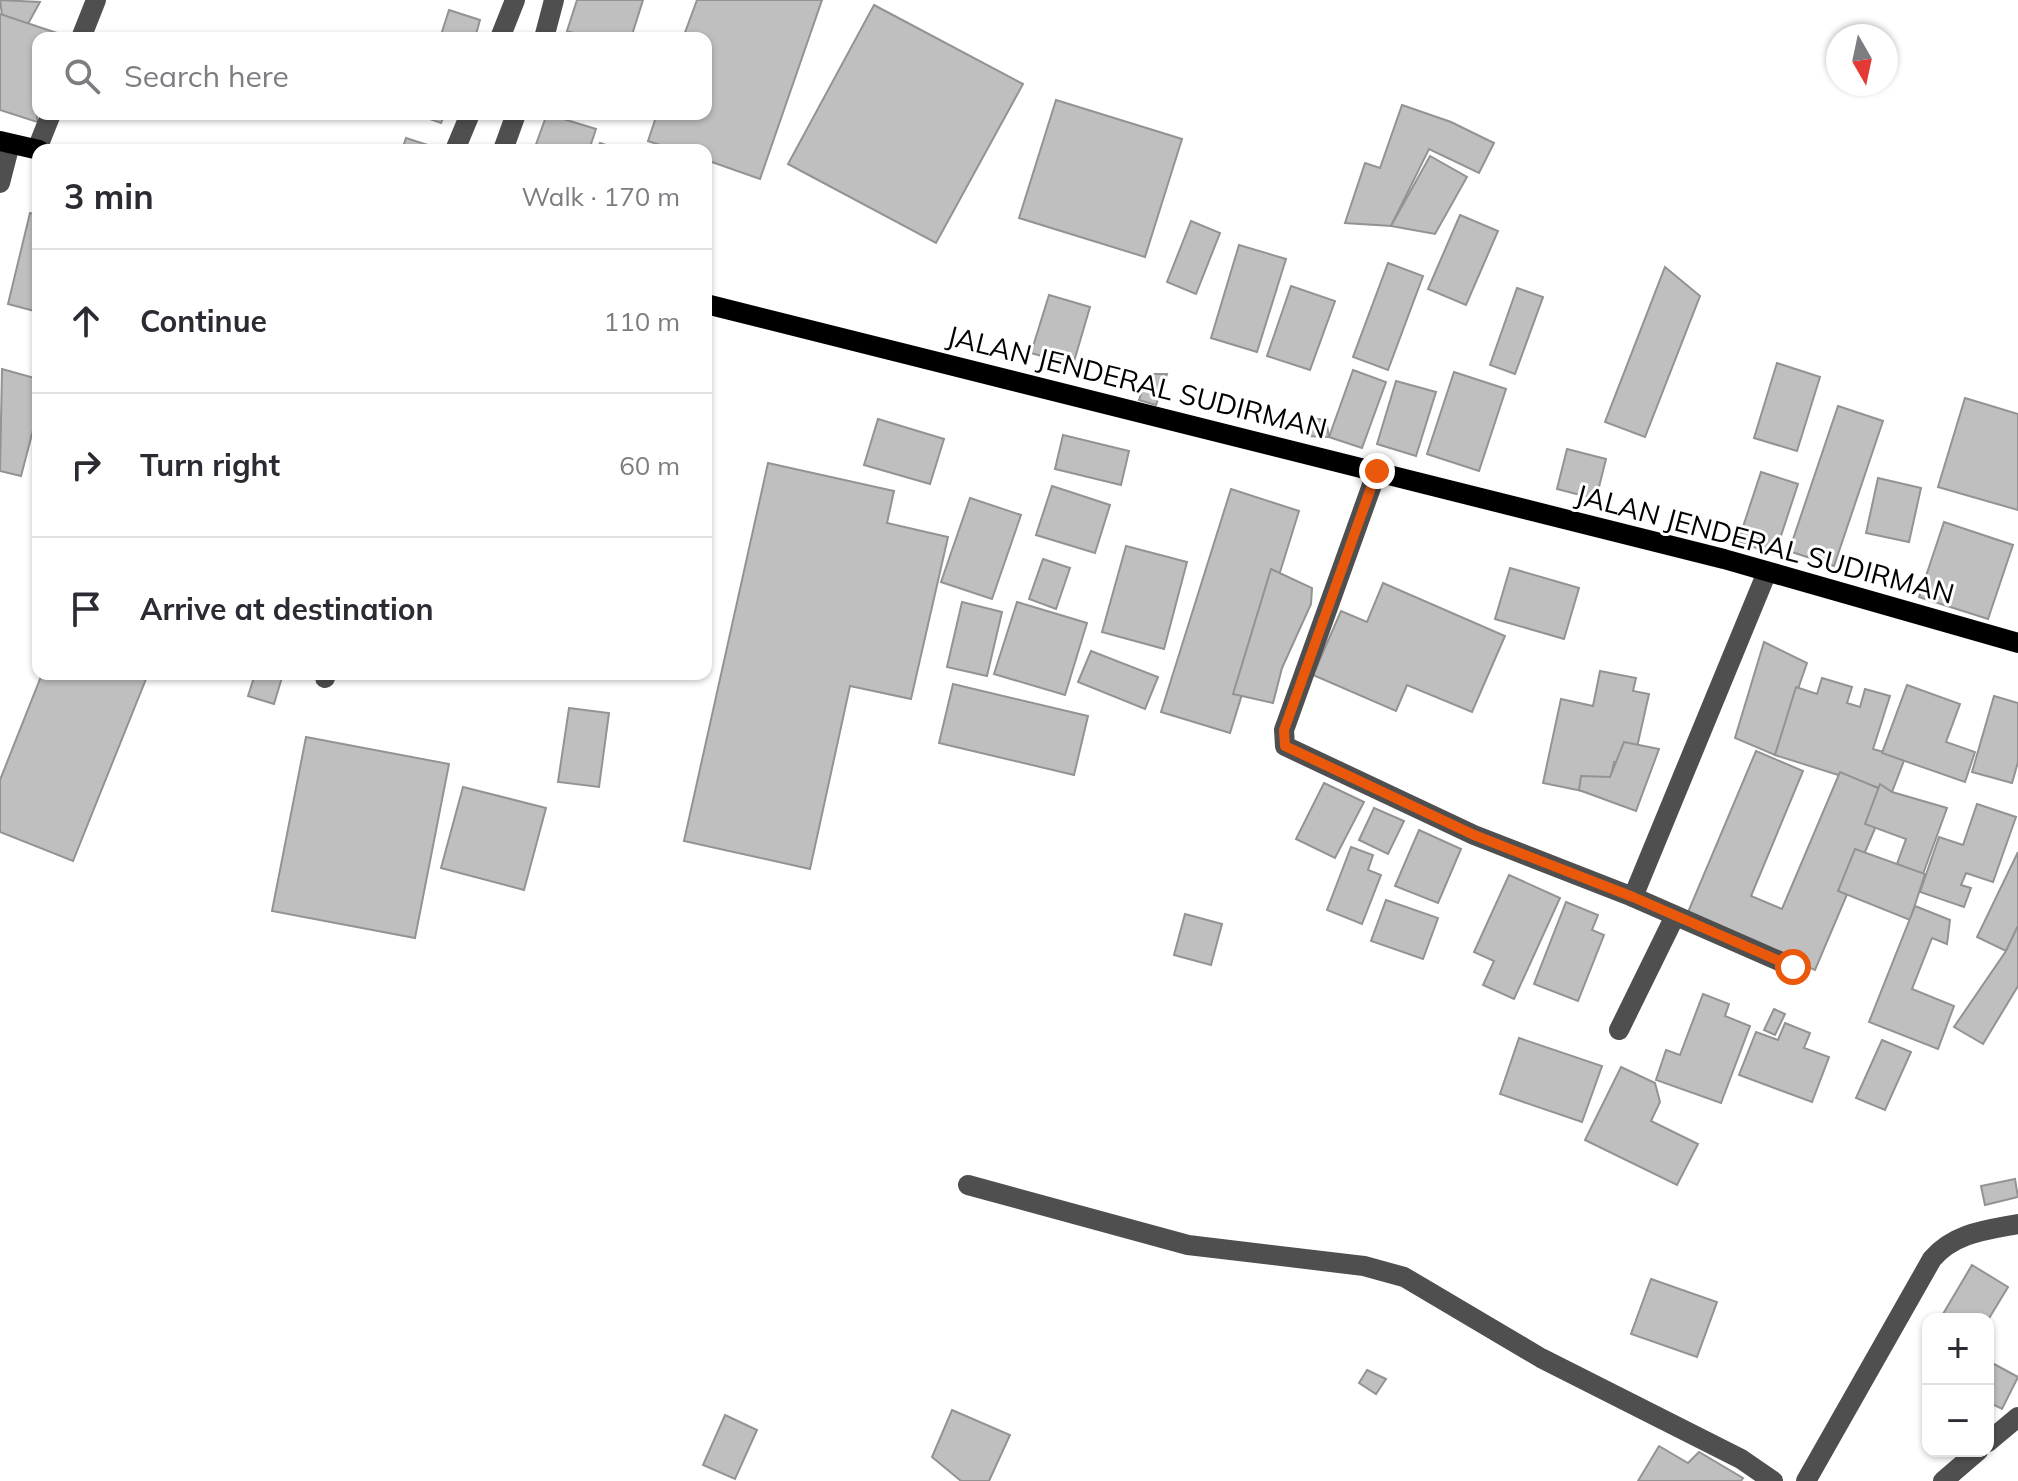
<!DOCTYPE html>
<html lang="en">
<head>
<meta charset="utf-8">
<style>
	body { margin:0; font-family:Mulish,sans-serif; background:#f7f7f7; color:#2b2b33 }
	.controls { position:absolute; right:24px; bottom:24px; display:grid; overflow:hidden; border-radius:16px; box-shadow:0 2px 6px #0004 }
	.controls button { width:72px; height:72px; display:grid; place-items:center; padding:0; border:0; border-bottom:2px solid #e1e1e2; background:#fff; color:#2b2b33; font:40px sans-serif }
	.compass { position:absolute; left:1826px; top:24px; width:72px; height:72px; border-radius:50%; background:#fff; box-shadow:0 2px 6px #0004; rotate:171deg }
	.stop { position:absolute; width:24px; height:24px; margin:-18px; border:6px solid #ea580c; border-radius:50%; background:#fff }
	.stop.end { background:#ea580c; border-color:#fff; box-shadow:0 2px 8px #0008 }
	.list { margin:0; padding:0; list-style:none }
	h2 { display:flex; justify-content:space-between; align-items:center; height:104px; margin:0; padding:0 32px; font-size:34px }
	h2 small { font-size:26px; font-weight:400; color:#7c7c81 }
	.list li { display:grid; grid-template-columns:52px 1fr auto; gap:24px; align-items:center; box-sizing:border-box; height:144px; padding:0 32px; border-top:2px solid #e1e1e2 }
	.list b { display:block; font-size:30px; white-space:nowrap }
	.list em { font-size:26px; font-style:normal; color:#7c7c81 }
	.icon { flex:none; width:44px; height:44px; fill:none; stroke:currentColor; stroke-width:2; stroke-linecap:round; stroke-linejoin:round }
	.map { position:relative; flex:none; width:2018px; height:1481px; overflow:hidden }
	.search { position:absolute; background:#fff; box-shadow:0 2px 6px #0004; left:32px; top:32px; width:680px; height:88px; display:flex; align-items:center; gap:20px; box-sizing:border-box; padding:0 28px; border-radius:16px; color:#7c7c81; font-size:30px }
	.panel { position:absolute; background:#fff; box-shadow:0 2px 6px #0004; left:32px; top:144px; width:680px; height:536px; border-radius:16px }
	.map>svg:first-child { display:block }
	.building { fill:#bfbfbf; stroke:#939393; stroke-width:2 }
	.lines { fill:none; stroke-linecap:round; stroke-linejoin:round }
	.minor { stroke:#4f4f4f; stroke-width:20 }
	.major { stroke:#000; stroke-width:20 }
	.route { stroke:#ea580c; stroke-width:10 }
	.labels { text-anchor:middle; stroke-width:6; stroke-linejoin:round; paint-order:stroke }
	.street-label { font-size:28px; fill:#000; stroke:#fff }
</style>
</head>
<body>
<div class="map">
<svg width="2018" height="1481" viewBox="0 0 2018 1481">
	<rect width="100%" height="100%" fill="#fff"/>
	<g class="building">
		<polygon points="0,0 40,2 23,33 3,23"/>
		<polygon points="577,0 643,0 631,38 590,38 567,31"/>
		<polygon points="697,0 822,0 760,179 706,160 706,150 675,150 648,141 657,114 706,114 706,38 683,38"/>
		<polygon points="874,5 1023,84 936,243 788,164"/>
		<polygon points="449,10 480,20 475,38 440,38"/>
		<polygon points="0,14 66,36 38,38 37,122 0,110"/>
		<polygon points="1056,100 1182,139 1145,257 1019,218"/>
		<polygon points="1402,105 1451,122 1494,143 1479,173 1429,149 1391,226 1345,223 1365,163 1380,168"/>
		<polygon points="416,114 445,114 441,123"/>
		<polygon points="547,114 596,129 589,150 534,150"/>
		<polygon points="406,138 443,150 402,150"/>
		<polygon points="600,143 621,150 597,150"/>
		<polygon points="1430,156 1467,177 1435,234 1391,226"/>
		<polygon points="30,213 38,215 38,312 8,304"/>
		<polygon points="1460,215 1498,231 1466,305 1428,289"/>
		<polygon points="1191,221 1220,233 1196,294 1167,282"/>
		<polygon points="1239,245 1286,259 1257,352 1211,338"/>
		<polygon points="1388,263 1423,276 1388,370 1353,357"/>
		<polygon points="1665,267 1700,296 1645,437 1605,422"/>
		<polygon points="1291,286 1335,301 1310,370 1267,356"/>
		<polygon points="1517,288 1543,297 1515,374 1490,365"/>
		<polygon points="1049,295 1090,307 1073,365 1031,353"/>
		<polygon points="1777,363 1820,377 1797,451 1754,438"/>
		<polygon points="2,369 38,379 38,411 21,476 0,471"/>
		<polygon points="1353,370 1386,382 1362,448 1329,437"/>
		<polygon points="1454,372 1506,389 1479,471 1427,454"/>
		<polygon points="1148,374 1167,374 1156,405 1139,400"/>
		<polygon points="1396,381 1436,392 1416,456 1377,444"/>
		<polygon points="1965,398 2018,414 2018,510 1938,487"/>
		<polygon points="1838,406 1883,421 1834,566 1789,551"/>
		<polygon points="1309,418 1326,420 1329,437 1306,436"/>
		<polygon points="878,419 944,439 930,484 864,465"/>
		<polygon points="1063,435 1129,451 1121,485 1055,469"/>
		<polygon points="1567,449 1606,459 1596,499 1557,489"/>
		<polygon points="768,463 894,491 887,523 948,537 911,699 850,686 810,869 684,841"/>
		<polygon points="1761,472 1798,484 1775,554 1738,542"/>
		<polygon points="1878,478 1921,488 1909,542 1866,533"/>
		<polygon points="1052,486 1110,505 1095,553 1036,535"/>
		<polygon points="1231,489 1299,511 1230,733 1161,712"/>
		<polygon points="970,498 1021,515 992,599 941,582"/>
		<polygon points="1944,522 2013,545 1988,619 1919,597"/>
		<polygon points="1126,546 1187,562 1164,649 1102,632"/>
		<polygon points="1043,559 1070,568 1056,609 1029,599"/>
		<polygon points="1510,568 1579,588 1564,639 1495,619"/>
		<polygon points="1271,569 1312,588 1311,604 1282,668 1273,703 1233,694"/>
		<polygon points="1383,583 1505,636 1472,712 1407,685 1396,711 1313,675 1341,611 1367,622"/>
		<polygon points="962,602 1002,612 987,676 947,667"/>
		<polygon points="1017,602 1087,623 1065,695 994,674"/>
		<polygon points="1764,642 1807,663 1775,755 1735,738"/>
		<polygon points="1091,651 1158,677 1145,709 1078,682"/>
		<polygon points="1600,671 1636,678 1633,691 1649,694 1633,765 1614,762 1607,796 1543,783 1561,699 1593,706"/>
		<polygon points="42,674 148,674 73,861 0,832 0,780"/>
		<polygon points="255,674 283,674 274,704 248,696"/>
		<polygon points="1822,678 1852,687 1847,703 1860,707 1865,689 1890,696 1873,749 1905,758 1892,792 1775,755 1796,687 1817,694"/>
		<polygon points="953,684 1088,716 1074,775 939,743"/>
		<polygon points="1907,685 1960,704 1946,742 1975,752 1965,782 1882,753"/>
		<polygon points="1994,696 2018,703 2018,762 2012,783 1972,772"/>
		<polygon points="569,708 609,713 599,787 558,782"/>
		<polygon points="306,737 449,764 415,938 272,911"/>
		<polygon points="1624,742 1659,749 1636,811 1579,790 1581,776 1610,777"/>
		<polygon points="1756,751 1803,771 1751,896 1782,909 1840,772 1890,793 1815,970 1686,917"/>
		<polygon points="1324,783 1364,802 1335,858 1296,839"/>
		<polygon points="1880,784 1892,792 1947,808 1923,874 1897,864 1906,839 1865,824"/>
		<polygon points="463,787 546,808 524,890 441,868"/>
		<polygon points="1977,804 2016,817 1993,882 1966,873 1961,885 1971,888 1964,907 1920,892 1939,837 1963,845"/>
		<polygon points="1374,808 1404,821 1388,854 1359,840"/>
		<polygon points="1419,830 1461,849 1438,903 1395,886"/>
		<polygon points="1351,847 1373,855 1368,870 1381,875 1362,924 1327,910"/>
		<polygon points="1855,849 1925,874 1910,920 1838,891"/>
		<polygon points="2018,852 2018,926 2006,951 1977,937"/>
		<polygon points="1509,875 1560,898 1514,999 1483,985 1494,961 1474,952"/>
		<polygon points="1386,900 1438,918 1423,959 1371,941"/>
		<polygon points="1566,902 1598,915 1592,930 1604,935 1578,1001 1534,984"/>
		<polygon points="1915,906 1950,920 1947,944 1932,938 1912,989 1954,1006 1938,1049 1869,1022"/>
		<polygon points="1185,914 1222,924 1211,965 1174,955"/>
		<polygon points="2018,926 2018,986 1983,1044 1954,1027 2006,951"/>
		<polygon points="1703,994 1729,1004 1725,1016 1750,1026 1721,1103 1656,1080 1666,1050 1680,1055"/>
		<polygon points="1774,1009 1785,1014 1775,1035 1764,1030"/>
		<polygon points="1785,1023 1810,1033 1804,1048 1829,1057 1812,1102 1739,1075 1756,1032 1778,1040"/>
		<polygon points="1519,1038 1602,1066 1582,1122 1500,1094"/>
		<polygon points="1882,1040 1911,1052 1885,1110 1856,1098"/>
		<polygon points="1621,1067 1655,1083 1660,1102 1651,1121 1698,1144 1677,1185 1585,1140"/>
		<polygon points="2015,1179 2018,1197 1985,1205 1981,1186"/>
		<polygon points="1972,1265 2008,1287 1988,1320 1951,1319 1943,1314"/>
		<polygon points="1651,1279 1717,1302 1697,1357 1631,1334"/>
		<polygon points="1994,1364 2018,1377 2002,1409 1988,1402 1988,1374"/>
		<polygon points="1367,1370 1386,1379 1376,1394 1359,1383"/>
		<polygon points="952,1410 1010,1435 989,1481 961,1481 932,1457"/>
		<polygon points="725,1415 757,1430 735,1479 703,1465"/>
		<polygon points="1659,1446 1688,1463 1699,1452 1743,1478 1741,1481 1638,1481"/>
	</g>
	<g class="lines">
		<g class="minor">
			<polyline points="81,38 96,0"/>
			<polyline points="500,38 515,0"/>
			<polyline points="544,38 554,0"/>
			<polyline points="37,149 51,114"/>
			<polyline points="455,150 470,114"/>
			<polyline points="503,150 516,114"/>
			<polyline points="0,183 10,144"/>
			<polyline points="1377,471 1284,730 1285,746 1474,835 1633,897"/>
			<polyline points="1767,572 1633,897 1793,967"/>
			<polyline points="325,678 326,674"/>
			<polyline points="1619,1030 1674,918"/>
			<polyline points="968,1185 1188,1245 1364,1266 1404,1277 1541,1358 1741,1459 1773,1481"/>
			<polyline points="1988,1442 2018,1417"/>
			<path d="M1806,1481l126,-222c22,-26 54,-29 86,-35"/>
			<polyline points="1943,1481 1978,1451"/>
		</g>
		<g class="major">
			<polyline points="0,141 39,150"/>
			<polyline points="706,304 1724,559 2018,643"/>
		</g>
	</g>
	<g class="lines">
		<polyline class="route" points="1377,471 1284,730 1285,746 1474,835 1633,897 1793,967"/>
	</g>
	<g class="labels">
		<g class="street-label">
			<text transform="translate(1137 382) rotate(14)" y="10">JALAN JENDERAL SUDIRMAN</text>
			<text transform="translate(1765 544) rotate(15)" y="10">JALAN JENDERAL SUDIRMAN</text>
		</g>
	</g>
</svg>
<div class="controls">
<button>+</button>
<button>−</button>
</div>
<svg class="compass" viewBox="-18 -18 36 36"><path d="M0-13l5 13h-10z" fill="#e53935"/><path d="M0 13l5-13h-10z" fill="#7c7c81"/></svg>
<div class="stop" style="left:1793px;top:967px"></div>
<div class="stop end" style="left:1377px;top:471px"></div>
<div class="search"><svg class="icon" aria-label="search" viewBox="0 0 24 24"><circle cx="10" cy="10" r="6"/><path d="M15 15l6 6"/></svg>Search here</div>
<section class="panel">
<h2>3 min<small>Walk · 170 m</small></h2>
<ul class="list">
<li><svg class="icon" aria-label="ahead" viewBox="0 0 24 24"><path d="M12 20V5M6 11l6-6 6 6"/></svg><div><b>Continue</b></div><em>110 m</em></li>
<li><svg class="icon" aria-label="right" viewBox="0 0 24 24"><path d="M7 20v-9h11M14 6l5 5-5 5"/></svg><div><b>Turn right</b></div><em>60 m</em></li>
<li><svg class="icon" aria-label="arrive" viewBox="0 0 24 24"><path d="M6 21V4h12l-3 4 3 4H6"/></svg><div><b>Arrive at destination</b></div></li>
</ul>
</section>
</div>
</body>
</html>
